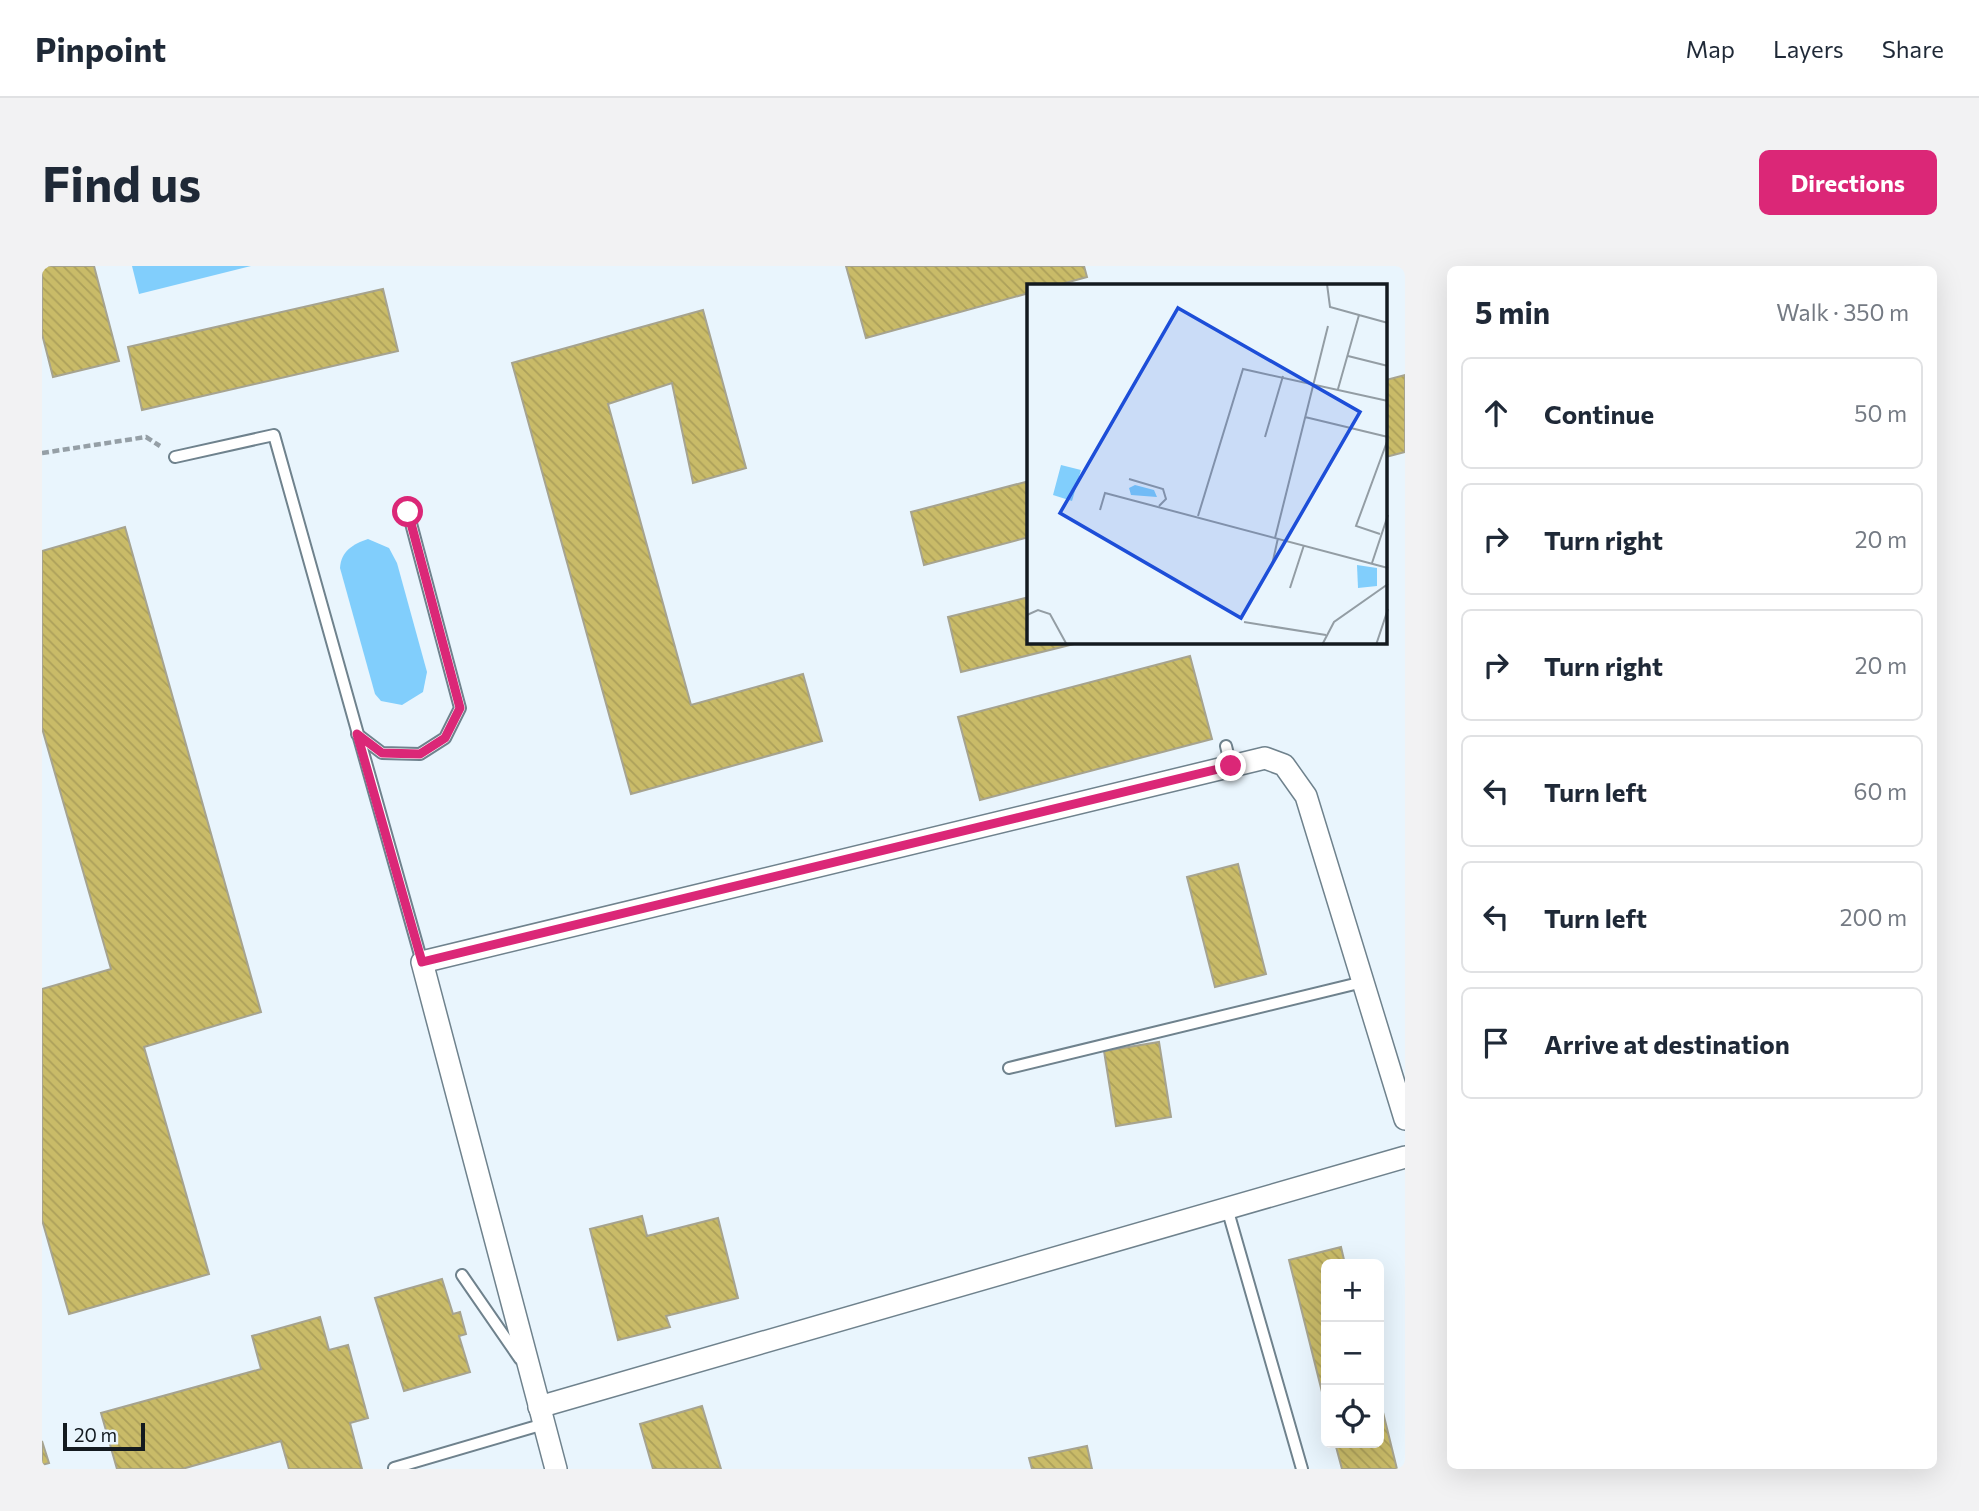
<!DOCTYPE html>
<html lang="en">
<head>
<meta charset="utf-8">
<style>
	body { margin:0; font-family:Commissioner,sans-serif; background:#f2f2f3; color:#1f2937 }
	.controls { position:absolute; right:21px; bottom:21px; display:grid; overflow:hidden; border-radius:10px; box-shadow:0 7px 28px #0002 }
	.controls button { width:63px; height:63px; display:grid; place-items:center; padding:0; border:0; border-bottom:2px solid #e0e1e3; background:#fff; color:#1f2937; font:35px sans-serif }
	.scale { position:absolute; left:21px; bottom:18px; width:82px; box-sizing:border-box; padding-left:7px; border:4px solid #131a1f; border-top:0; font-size:19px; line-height:24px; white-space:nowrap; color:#131a1f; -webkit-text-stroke:5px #e9f5fd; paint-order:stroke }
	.stop { position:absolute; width:21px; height:21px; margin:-16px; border:5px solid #db2777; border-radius:50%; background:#fff }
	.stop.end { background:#db2777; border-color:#fff; box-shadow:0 2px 7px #0008 }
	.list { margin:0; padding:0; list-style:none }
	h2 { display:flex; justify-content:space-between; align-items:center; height:91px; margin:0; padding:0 28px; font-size:30px }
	h2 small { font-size:23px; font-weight:400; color:#747a83 }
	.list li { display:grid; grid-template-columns:46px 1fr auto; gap:21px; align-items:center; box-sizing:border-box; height:112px; margin:0 14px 14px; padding:0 14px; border:2px solid #e0e1e3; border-radius:10px }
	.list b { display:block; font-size:26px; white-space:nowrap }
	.list em { font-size:23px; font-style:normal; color:#747a83 }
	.icon { flex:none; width:38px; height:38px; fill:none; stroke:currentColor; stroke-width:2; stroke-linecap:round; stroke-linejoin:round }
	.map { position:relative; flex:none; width:1363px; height:1203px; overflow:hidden; border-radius:10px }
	header { display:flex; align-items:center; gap:42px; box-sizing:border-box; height:98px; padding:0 35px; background:#fff; border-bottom:2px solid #e0e1e3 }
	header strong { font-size:33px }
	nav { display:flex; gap:38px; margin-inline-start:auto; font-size:24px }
	.intro { display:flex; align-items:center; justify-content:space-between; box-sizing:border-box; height:168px; padding:0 42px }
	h1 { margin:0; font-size:49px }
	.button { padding:18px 32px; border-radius:10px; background:#db2777; color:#fff; font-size:24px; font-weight:700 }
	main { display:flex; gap:42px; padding:0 42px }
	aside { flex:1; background:#fff; border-radius:10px; box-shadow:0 7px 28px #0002 }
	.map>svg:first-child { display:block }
	.green { fill:#81cefc }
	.building { fill:url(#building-back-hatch); stroke:#a6a38f; stroke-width:2 }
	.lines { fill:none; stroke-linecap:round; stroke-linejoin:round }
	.lane-casing { stroke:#6f828d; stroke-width:14 }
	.street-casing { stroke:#6f828d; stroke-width:24 }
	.path { stroke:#959fa6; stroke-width:4.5; stroke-dasharray:7 3.5; stroke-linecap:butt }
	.lane { stroke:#fff; stroke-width:10 }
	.street { stroke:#fff; stroke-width:21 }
	.route { stroke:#db2777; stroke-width:9 }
	.inset-road { fill:none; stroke:#939da4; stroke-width:2 }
	.view { fill:#1d4ed8; fill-opacity:0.15; stroke:#1d4ed8; stroke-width:3.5 }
	.inset-edge { fill:none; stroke:#131a1f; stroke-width:3.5 }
</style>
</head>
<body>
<header>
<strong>Pinpoint</strong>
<nav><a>Map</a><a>Layers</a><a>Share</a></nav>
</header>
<div class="intro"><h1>Find us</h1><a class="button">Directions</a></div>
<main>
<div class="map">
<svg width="1363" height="1203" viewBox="0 0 1363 1203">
	<defs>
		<pattern id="building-back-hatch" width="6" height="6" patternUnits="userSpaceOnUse" patternTransform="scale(1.75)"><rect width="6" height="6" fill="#c9bb68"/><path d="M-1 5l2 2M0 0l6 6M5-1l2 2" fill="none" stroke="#aca05a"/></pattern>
	</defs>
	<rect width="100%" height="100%" fill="#e9f5fd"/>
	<g class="green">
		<polygon points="90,0 209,0 97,28"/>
		<path d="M326,273l21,9 8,15 30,109 -4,20 -21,13 -21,-4 -6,-7 -35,-126c1,-17 13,-24 28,-29z"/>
	</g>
	<g class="building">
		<polygon points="0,0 52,0 77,95 11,111 0,68"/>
		<polygon points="804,0 1042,0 1045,11 1016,19 987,19 987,27 824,72"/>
		<polygon points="341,23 356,85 100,144 86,81"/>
		<polygon points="661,44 704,202 651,217 630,117 566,138 649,439 761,408 780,475 589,528 470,97"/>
		<polygon points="1363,109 1363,186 1344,191 1344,114"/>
		<polygon points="987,215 987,271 882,299 869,246"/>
		<polygon points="83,261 219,746 102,781 167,1008 27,1048 0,954 0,723 69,703 0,462 0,285"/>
		<polygon points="987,331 987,376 1040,376 919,406 906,351"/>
		<polygon points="1148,390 1170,473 938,534 916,451"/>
		<polygon points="1196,598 1224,708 1173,721 1145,611"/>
		<polygon points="1117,776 1129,851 1074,860 1062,785"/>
		<polygon points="600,950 605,970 676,952 696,1032 624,1050 628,1061 576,1074 548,963"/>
		<polygon points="1299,981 1303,998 1284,998 1284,1142 1247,994"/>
		<polygon points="400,1013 411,1048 418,1046 424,1068 417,1070 428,1106 362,1125 333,1032"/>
		<polygon points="278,1051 287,1084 306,1079 326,1152 308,1157 320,1203 247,1203 239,1175 140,1203 75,1203 59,1147 219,1103 210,1070"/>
		<polygon points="1337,1130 1355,1203 1300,1203 1293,1177 1337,1177"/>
		<polygon points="660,1140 679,1203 611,1203 598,1158"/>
		<polygon points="0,1175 7,1197 0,1199"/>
		<polygon points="1045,1180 1050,1203 990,1203 987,1192"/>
	</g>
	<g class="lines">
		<defs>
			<g id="lane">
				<polyline points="133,191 232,169 380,696"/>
				<polyline points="315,468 340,487 378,488 403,472 418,442 366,246"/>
				<polyline points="1184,480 1189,501"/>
				<polyline points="967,802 1321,716"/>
				<polyline points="1185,942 1260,1203"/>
				<polyline points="420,1009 478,1093"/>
				<polyline points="352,1202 502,1158"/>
			</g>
			<g id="street">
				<polyline points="497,1141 1363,891"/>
				<polyline points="514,1203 380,696 1223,492 1242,499 1264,530 1363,853"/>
			</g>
		</defs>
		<use href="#lane" class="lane-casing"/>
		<use href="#street" class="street-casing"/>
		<polyline class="path" points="0,187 104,171 118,180"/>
		<use href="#lane" class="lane"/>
		<use href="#street" class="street"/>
	</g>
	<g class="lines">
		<polyline class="route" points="366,246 418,442 403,472 378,488 340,487 315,468 380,696 1189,500"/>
	</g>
	<g transform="translate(985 18)">
		<rect width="360" height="360" fill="#e9f5fd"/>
		<path d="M34,181l20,5 -9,31 -19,-6zM108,201l19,5 3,7 -26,-2 -2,-7z" fill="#81cefc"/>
		<path d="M330,281l20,3v18l-19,2z" fill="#81cefc"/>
		<path class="inset-road" d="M300,0l3,23 29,8 -21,74M332,31l29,8M321,72l40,10M278,133l83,20M238,153l18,-61M102,195l34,10 3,10 -7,7M73,226l5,-17 283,75M171,232l45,-147 145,32M353,250l-24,-8 32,-87M248,254l53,-212M345,279l16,-48M245,281l6,-27M263,304l14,-43M0,331l11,-5 12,4 17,31M217,338l82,13M295,361l12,-23 54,-38M349,361l12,-36"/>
		<path class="view" d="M151,24l182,104 -119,206 -181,-105z"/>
		<rect width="360" height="360" class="inset-edge"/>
	</g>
</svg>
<div class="controls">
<button>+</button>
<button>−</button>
<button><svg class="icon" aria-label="locate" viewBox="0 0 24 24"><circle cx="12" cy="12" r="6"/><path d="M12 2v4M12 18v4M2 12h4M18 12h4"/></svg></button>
</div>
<div class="scale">20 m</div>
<div class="stop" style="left:366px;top:246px"></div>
<div class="stop end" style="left:1189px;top:500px"></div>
</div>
<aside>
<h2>5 min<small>Walk · 350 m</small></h2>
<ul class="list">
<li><svg class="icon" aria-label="ahead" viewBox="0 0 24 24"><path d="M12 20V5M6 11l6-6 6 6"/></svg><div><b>Continue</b></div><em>50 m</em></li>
<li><svg class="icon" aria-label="right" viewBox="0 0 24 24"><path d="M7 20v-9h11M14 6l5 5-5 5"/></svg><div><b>Turn right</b></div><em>20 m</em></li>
<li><svg class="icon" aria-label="right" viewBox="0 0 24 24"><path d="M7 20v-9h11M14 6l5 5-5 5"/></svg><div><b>Turn right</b></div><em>20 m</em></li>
<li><svg class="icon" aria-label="left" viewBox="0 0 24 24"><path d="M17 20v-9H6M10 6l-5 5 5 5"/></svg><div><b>Turn left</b></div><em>60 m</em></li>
<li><svg class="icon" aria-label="left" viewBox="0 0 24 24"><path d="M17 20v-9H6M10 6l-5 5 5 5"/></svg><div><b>Turn left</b></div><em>200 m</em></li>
<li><svg class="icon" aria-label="arrive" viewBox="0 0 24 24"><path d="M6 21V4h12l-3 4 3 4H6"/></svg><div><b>Arrive at destination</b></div></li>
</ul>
</aside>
</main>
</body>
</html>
